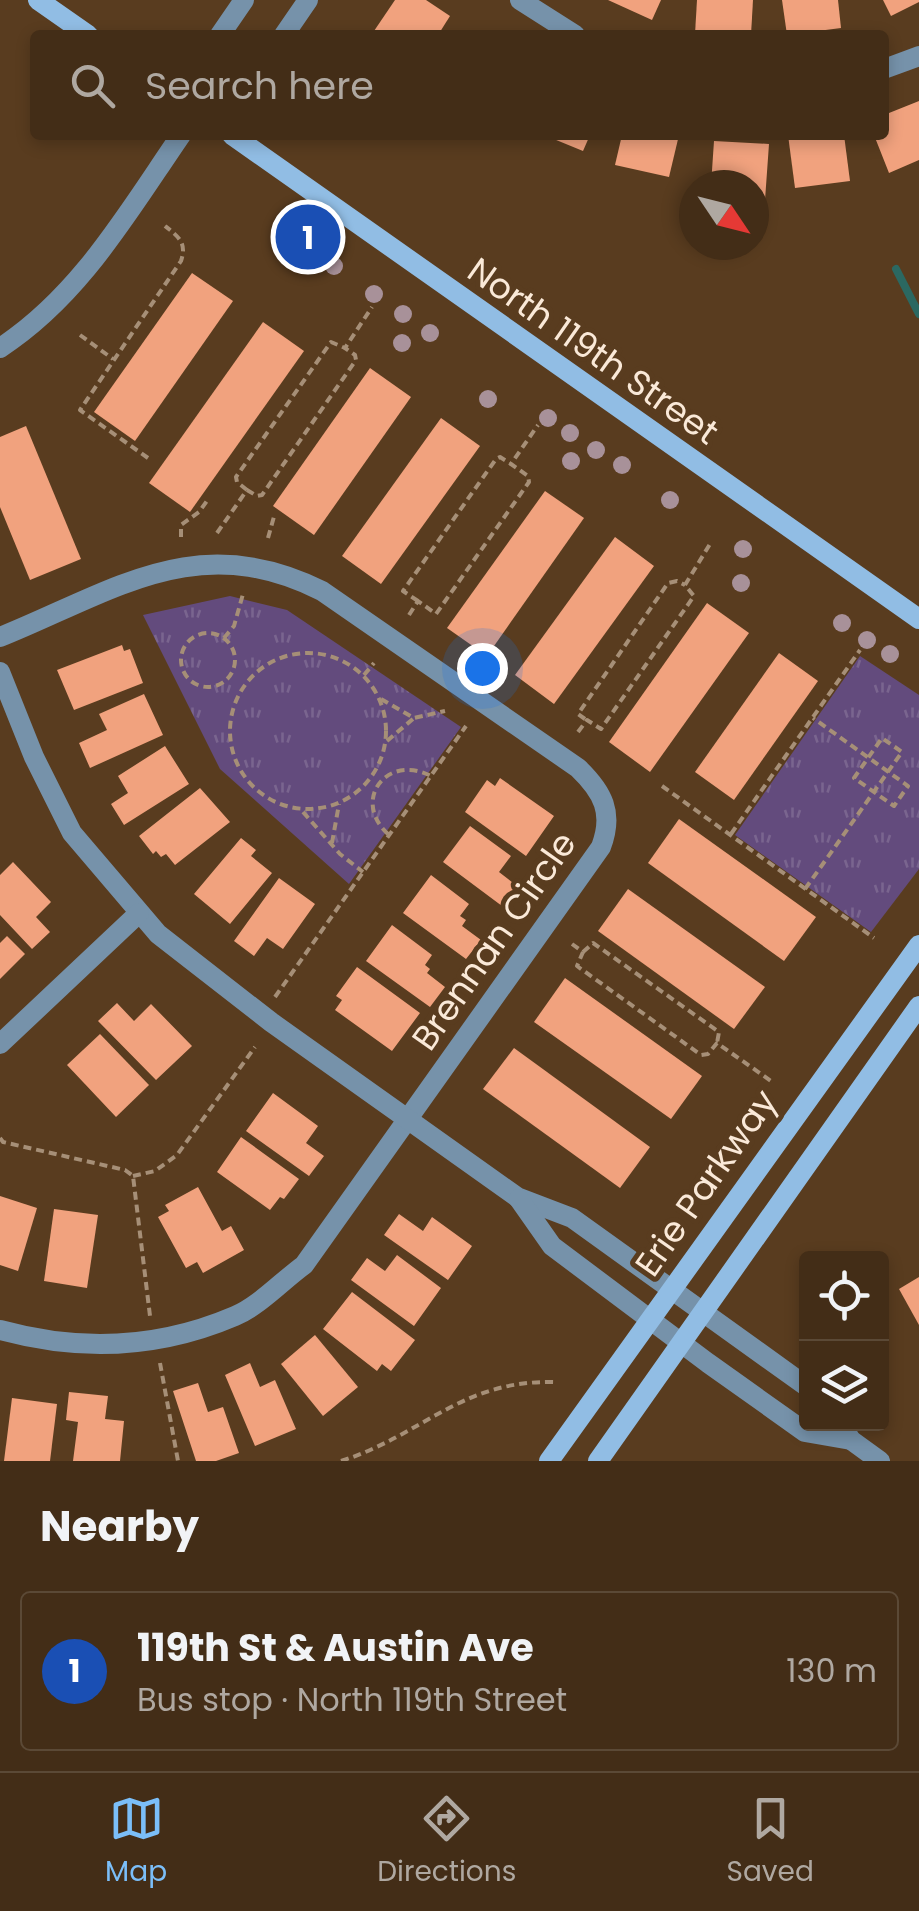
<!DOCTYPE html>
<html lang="en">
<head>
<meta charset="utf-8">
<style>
	body { margin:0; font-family:Poppins,sans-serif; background:#4d3924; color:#f1f3f6 }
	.controls { position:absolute; right:30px; bottom:30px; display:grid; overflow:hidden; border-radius:10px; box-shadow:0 5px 15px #0003 }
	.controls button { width:90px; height:90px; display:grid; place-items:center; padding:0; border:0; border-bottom:2px solid #5b4936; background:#432d17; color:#f1f3f6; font:50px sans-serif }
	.compass { position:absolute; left:679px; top:170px; width:90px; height:90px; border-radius:50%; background:#432d17; box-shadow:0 5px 15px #0003; rotate:125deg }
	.you { position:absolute; left:482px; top:668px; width:35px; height:35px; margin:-25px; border:8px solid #fff; border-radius:50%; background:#1a73e8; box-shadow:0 0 0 15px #1a73e833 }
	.badge { display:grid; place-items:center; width:65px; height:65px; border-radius:50%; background:#7bbef8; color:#fff; font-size:32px; font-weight:700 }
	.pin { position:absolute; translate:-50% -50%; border:5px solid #fff; box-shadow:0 2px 10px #0006 }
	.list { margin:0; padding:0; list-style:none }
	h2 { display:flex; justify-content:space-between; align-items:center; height:130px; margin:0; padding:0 40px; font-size:42px }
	h2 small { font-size:32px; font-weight:400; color:#afa8a1 }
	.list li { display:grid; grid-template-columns:65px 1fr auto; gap:30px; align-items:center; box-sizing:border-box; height:160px; margin:0 20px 20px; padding:0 20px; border:2px solid #5b4936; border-radius:10px }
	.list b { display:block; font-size:38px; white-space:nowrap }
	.list p { margin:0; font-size:32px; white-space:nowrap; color:#afa8a1 }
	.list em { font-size:32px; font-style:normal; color:#afa8a1 }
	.icon { flex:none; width:55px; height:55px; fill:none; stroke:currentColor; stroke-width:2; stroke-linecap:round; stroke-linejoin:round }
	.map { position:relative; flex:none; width:919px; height:1461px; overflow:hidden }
	.search { position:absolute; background:#432d17; box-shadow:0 5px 15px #0003; left:30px; right:30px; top:30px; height:110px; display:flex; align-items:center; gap:25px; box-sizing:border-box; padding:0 35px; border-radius:10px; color:#afa8a1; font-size:38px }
	.sheet { height:310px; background:#432d17 }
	nav { display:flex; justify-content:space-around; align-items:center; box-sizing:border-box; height:140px; border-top:2px solid #5b4936; background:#432d17; font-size:28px; color:#afa8a1 }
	nav a { display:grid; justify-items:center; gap:5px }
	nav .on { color:#7bbef8 }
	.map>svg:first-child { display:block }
	.grass { fill:url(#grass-tufts) }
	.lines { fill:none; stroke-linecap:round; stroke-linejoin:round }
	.stream { stroke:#2b6861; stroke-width:8 }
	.building { fill:#f1a27e }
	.path { stroke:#a68f77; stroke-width:4; stroke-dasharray:8 5; stroke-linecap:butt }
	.street { stroke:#7692aa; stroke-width:20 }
	.secondary { stroke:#91bde4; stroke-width:20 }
	.tree { fill:#a89199 }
	.labels { text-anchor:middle; stroke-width:10; stroke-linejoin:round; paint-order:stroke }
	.street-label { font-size:35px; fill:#fae9d8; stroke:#593c1f }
</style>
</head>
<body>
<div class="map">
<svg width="919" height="1461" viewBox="0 0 919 1461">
	<defs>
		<pattern id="grass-tufts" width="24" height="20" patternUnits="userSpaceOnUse" patternTransform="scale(2.5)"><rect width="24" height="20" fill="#634b7d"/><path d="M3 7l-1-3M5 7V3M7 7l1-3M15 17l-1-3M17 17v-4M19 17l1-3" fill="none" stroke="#7a658f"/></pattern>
	</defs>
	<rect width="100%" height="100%" fill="#593c1f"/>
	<g class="grass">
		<polygon points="230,596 287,610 461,727 349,884 220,769 143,615"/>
		<polygon points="860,656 919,695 919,869 871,932 735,835"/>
	</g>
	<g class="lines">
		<polyline class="stream" points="896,269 919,314"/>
	</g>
	<g class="building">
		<polygon points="395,0 426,0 450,16 438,35 379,35 374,31"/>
		<polygon points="608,0 661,0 652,20"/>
		<polygon points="697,0 753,0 751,35 695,34"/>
		<polygon points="782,0 838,0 841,28 787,35"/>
		<polygon points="883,0 919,0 919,2 891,16"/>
		<polygon points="919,101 919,160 889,173 874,135 884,135 884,115"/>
		<polygon points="544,135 590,135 583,151"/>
		<polygon points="622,135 679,135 669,177 615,165"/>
		<polygon points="788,135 844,135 850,181 795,188"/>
		<polygon points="714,141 769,144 765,200 754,199 754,185 711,185"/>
		<polygon points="192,273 233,301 135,441 94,412"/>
		<polygon points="263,322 304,351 190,512 149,483"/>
		<polygon points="370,368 411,397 314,535 273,506"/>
		<polygon points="441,418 480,446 381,584 342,556"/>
		<polygon points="26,426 81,559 30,580 0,507 0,437"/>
		<polygon points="545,491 584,518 487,656 447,628"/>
		<polygon points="615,537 654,566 554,704 515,675"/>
		<polygon points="707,603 749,633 650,772 609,742"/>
		<polygon points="122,645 124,651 130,649 143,683 74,710 57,670"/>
		<polygon points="779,653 818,681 734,800 695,772"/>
		<polygon points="144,694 163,735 90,768 79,743 107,730 99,714"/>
		<polygon points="165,746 189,784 124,825 111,804 128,793 118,776"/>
		<polygon points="500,778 554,816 526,856 465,812 487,780 495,786"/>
		<polygon points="200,788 230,822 175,865 166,854 161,857 156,851 153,854 139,836"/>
		<polygon points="679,819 816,917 784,961 648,863"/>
		<polygon points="470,826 511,856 499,872 517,886 502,906 443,862"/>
		<polygon points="241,838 256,850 251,856 272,873 230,924 194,894"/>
		<polygon points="13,862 51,902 36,917 50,932 32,949 0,915 0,875"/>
		<polygon points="431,875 469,904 460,916 466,920 462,926 481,940 466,959 403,913"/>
		<polygon points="279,878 315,904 283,949 267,938 254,956 234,941"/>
		<polygon points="628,889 765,987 734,1029 598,931"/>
		<polygon points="392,925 432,955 425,965 430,969 427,973 445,987 430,1007 366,961"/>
		<polygon points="7,936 25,954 0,979 0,943"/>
		<polygon points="357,967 420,1013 392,1051 335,1010 342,1000 336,996"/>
		<polygon points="565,978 702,1076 671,1119 534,1022"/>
		<polygon points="117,1003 134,1021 151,1004 192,1046 156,1080 98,1021"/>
		<polygon points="100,1034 149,1085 116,1117 67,1065"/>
		<polygon points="514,1048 650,1147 620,1188 483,1089"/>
		<polygon points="273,1093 318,1126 306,1143 324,1156 309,1176 246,1131"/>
		<polygon points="241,1137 299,1179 284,1199 280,1197 270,1210 217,1172"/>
		<polygon points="198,1187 222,1231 231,1226 244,1250 203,1273 197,1262 186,1268 158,1217 169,1211 165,1205"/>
		<polygon points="0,1196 37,1208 18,1271 0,1265"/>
		<polygon points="54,1209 98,1215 87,1288 44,1281"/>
		<polygon points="399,1214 423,1231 432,1217 472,1246 448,1280 384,1235"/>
		<polygon points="397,1255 441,1288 414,1326 351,1280 367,1258 385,1271"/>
		<polygon points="919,1277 919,1325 899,1289"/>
		<polygon points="352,1292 415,1340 391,1371 382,1364 377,1371 323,1329"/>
		<polygon points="315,1335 358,1387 323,1416 281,1364"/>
		<polygon points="250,1363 260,1387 275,1380 296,1429 255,1446 225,1375"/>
		<polygon points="198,1383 208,1412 223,1407 239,1453 216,1461 196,1461 173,1391"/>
		<polygon points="69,1392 108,1396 105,1419 124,1421 120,1461 73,1461 78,1422 66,1420"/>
		<polygon points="12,1398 57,1404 50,1461 4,1461"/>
	</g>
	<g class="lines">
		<g class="path">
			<polyline points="296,256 309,237"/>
			<polyline points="80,335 113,359"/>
			<path d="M148,458l-68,-48 101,-149c6,-18 -2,-24 -16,-35"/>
			<polyline points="247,490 237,482 236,477 331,342 345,348"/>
			<polyline points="217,533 247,490 257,496 262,495 356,360 355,355 345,348 372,307"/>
			<polyline points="181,537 181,525 199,512 209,498"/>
			<polyline points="268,538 275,513"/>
			<polyline points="418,601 403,591 496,459 500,457 511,464"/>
			<polyline points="409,615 418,601 436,614 529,482 528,476 511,464 538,425"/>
			<circle cx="208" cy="660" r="27"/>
			<polyline points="224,638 234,626 243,594"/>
			<circle cx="308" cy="731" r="78"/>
			<polyline points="364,675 374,663"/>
			<polyline points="381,699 414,718 445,711"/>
			<polyline points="585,719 578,714 668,583 677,581 685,585"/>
			<polyline points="578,732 587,720 601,729 694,596 685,585 710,544"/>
			<polyline points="387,741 414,718"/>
			<polyline points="662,786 874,938"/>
			<polyline points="303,812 340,854 363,872"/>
			<path d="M388,834c-37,-34 -1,-81 43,-58"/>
			<polyline points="731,834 860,650"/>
			<polyline points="332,843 339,804"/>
			<path d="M805,889c33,-46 65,-92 97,-137l-20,-14 -28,40 40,28 14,-20c-32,-23 -63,-45 -95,-68"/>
			<polyline points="572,944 583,952 577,966 701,1055 708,1054 717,1043 771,1081"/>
			<polyline points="583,952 593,943 719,1032 717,1043"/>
			<polyline points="275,997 466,726"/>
			<polyline points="0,1138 3,1142 125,1170 133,1176 150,1316"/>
			<polyline points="133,1176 155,1171 177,1155 255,1047"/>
			<polyline points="160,1363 178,1461"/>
			<path d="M341,1461c82,-26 120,-81 213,-79"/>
		</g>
		<g class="street">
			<polyline points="520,0 575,35"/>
			<polyline points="220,35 244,0"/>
			<polyline points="284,35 308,0"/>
			<polyline points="884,69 919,56"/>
			<path d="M0,348c80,-52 128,-136 181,-213"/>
			<path d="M0,637c114,-46 197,-109 322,-46l256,177c25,24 36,45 23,79l-297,418c-22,16 -45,41 -69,51 -77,33 -155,36 -235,14"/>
			<polyline points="0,672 34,757 72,833 158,934 271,1022 517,1197 572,1218 806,1386"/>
			<polyline points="0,1044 139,913"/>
			<polyline points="519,1199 552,1246 708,1363 805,1432 851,1440"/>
			<polyline points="841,1424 851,1440 880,1461"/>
		</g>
		<g class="secondary">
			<polyline points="38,0 88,35"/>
			<polyline points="232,135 919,619"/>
			<polyline points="549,1461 919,945"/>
			<polyline points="598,1461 919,1006"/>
		</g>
	</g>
	<g class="tree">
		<circle cx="294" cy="238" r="9"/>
		<circle cx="334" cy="266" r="9"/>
		<circle cx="374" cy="294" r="9"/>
		<circle cx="403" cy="314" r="9"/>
		<circle cx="430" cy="333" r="9"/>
		<circle cx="402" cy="343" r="9"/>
		<circle cx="488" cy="399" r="9"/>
		<circle cx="548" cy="418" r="9"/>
		<circle cx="570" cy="433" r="9"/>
		<circle cx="596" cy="450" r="9"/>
		<circle cx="571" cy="461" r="9"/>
		<circle cx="622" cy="465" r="9"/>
		<circle cx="670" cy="500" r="9"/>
		<circle cx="743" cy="549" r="9"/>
		<circle cx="741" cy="583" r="9"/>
		<circle cx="842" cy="623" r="9"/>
		<circle cx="867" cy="640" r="9"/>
		<circle cx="890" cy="654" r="9"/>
	</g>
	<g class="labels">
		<g class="street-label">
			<text transform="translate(593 351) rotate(35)" y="12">North 119th Street</text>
			<text transform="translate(494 941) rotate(-55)" y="12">Brennan Circle</text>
			<text transform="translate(706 1183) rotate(-55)" y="12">Erie Parkway</text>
		</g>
	</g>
</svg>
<div class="controls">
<button><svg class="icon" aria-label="locate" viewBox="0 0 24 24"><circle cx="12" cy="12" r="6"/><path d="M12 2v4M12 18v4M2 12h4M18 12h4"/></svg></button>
<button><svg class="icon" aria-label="layers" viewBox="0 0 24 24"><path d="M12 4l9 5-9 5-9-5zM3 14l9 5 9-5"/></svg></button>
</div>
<svg class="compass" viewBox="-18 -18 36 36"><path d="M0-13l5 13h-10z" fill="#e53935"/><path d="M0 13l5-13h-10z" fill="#afa8a1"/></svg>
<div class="you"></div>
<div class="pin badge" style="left:308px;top:237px;background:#1a4fb4">1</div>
<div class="search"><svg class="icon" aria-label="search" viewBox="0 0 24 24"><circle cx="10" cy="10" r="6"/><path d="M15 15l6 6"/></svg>Search here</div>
</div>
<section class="sheet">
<h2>Nearby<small></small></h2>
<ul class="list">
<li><span class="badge" style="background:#1a4fb4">1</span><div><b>119th St &amp; Austin Ave</b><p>Bus stop · North 119th Street</p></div><em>130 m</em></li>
</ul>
</section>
<nav>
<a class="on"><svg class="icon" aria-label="map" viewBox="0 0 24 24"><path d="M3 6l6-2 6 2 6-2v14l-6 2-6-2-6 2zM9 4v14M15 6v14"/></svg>Map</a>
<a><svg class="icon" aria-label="directions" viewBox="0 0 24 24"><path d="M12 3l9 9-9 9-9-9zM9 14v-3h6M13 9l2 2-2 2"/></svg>Directions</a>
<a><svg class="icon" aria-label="saved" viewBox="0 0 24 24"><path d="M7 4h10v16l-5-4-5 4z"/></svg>Saved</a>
</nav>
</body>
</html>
